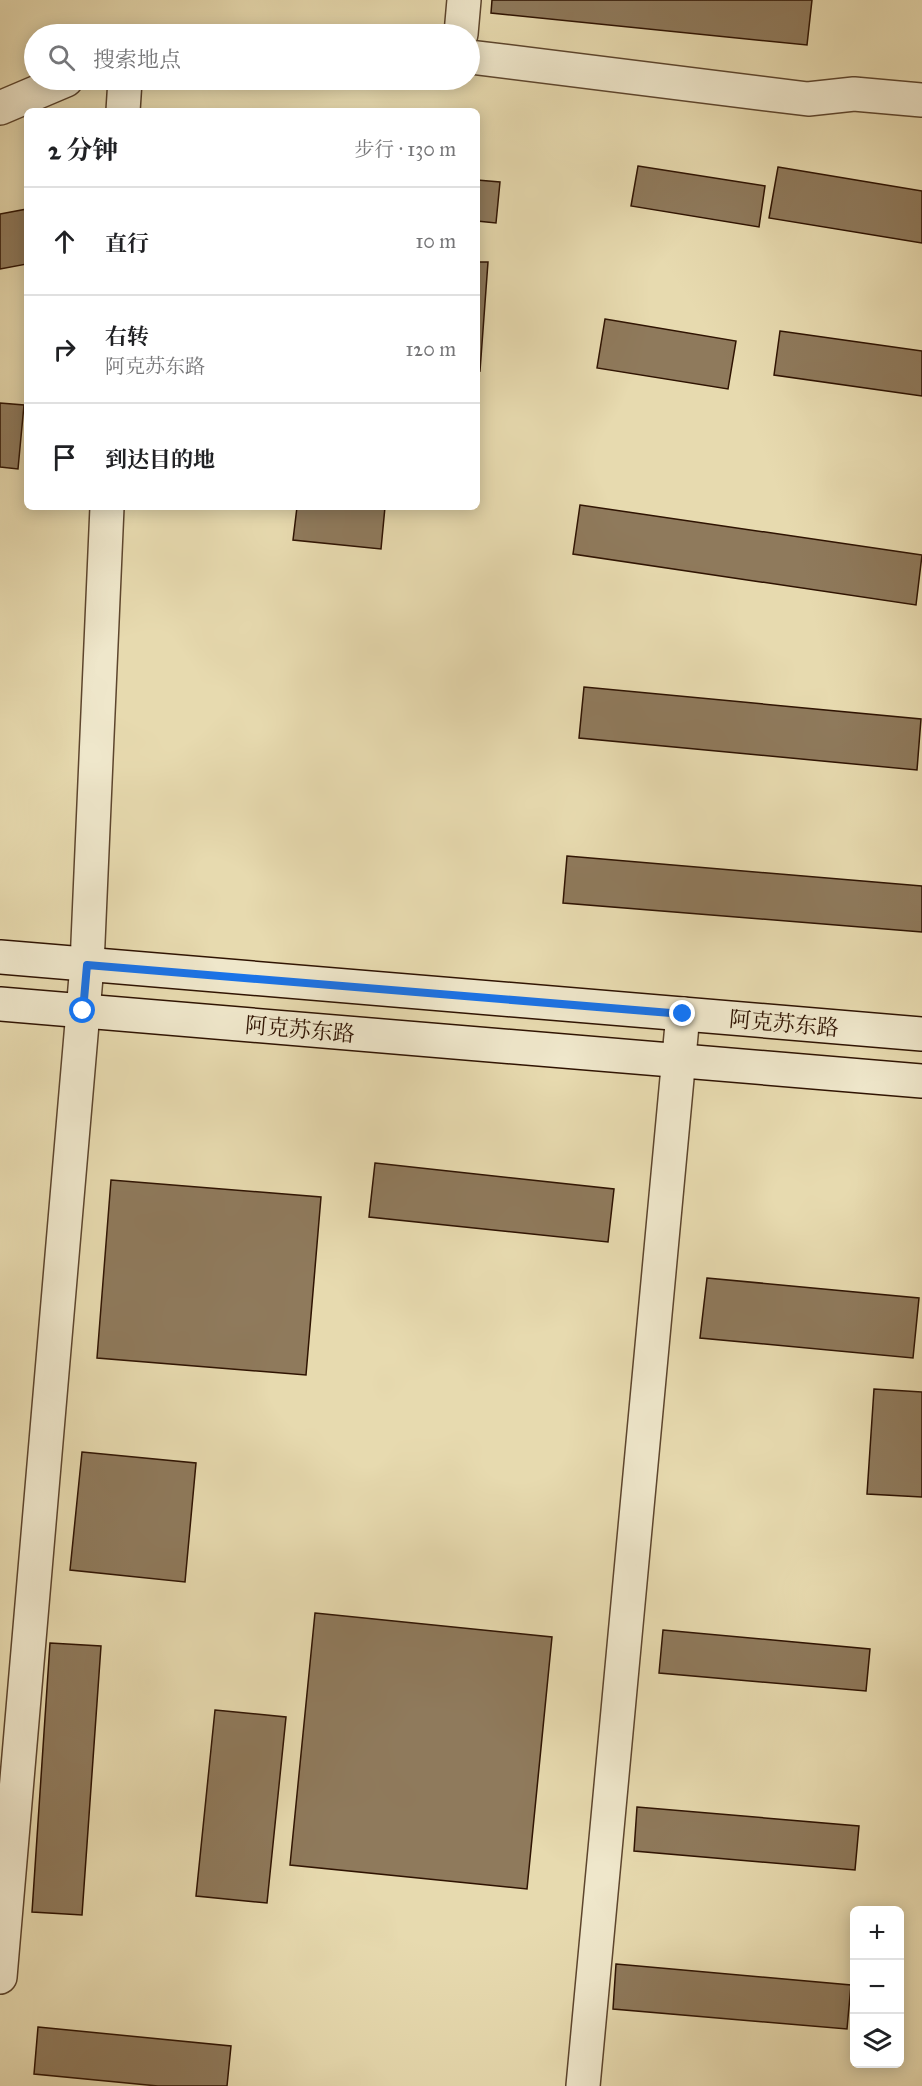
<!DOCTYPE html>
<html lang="zh">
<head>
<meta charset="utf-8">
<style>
	body { margin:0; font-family:"IM FELL Great Primer","Noto Serif SC",serif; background:#f2f2f2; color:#202124 }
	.controls { position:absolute; right:18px; bottom:18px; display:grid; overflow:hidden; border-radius:9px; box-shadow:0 3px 15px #0003 }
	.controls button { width:54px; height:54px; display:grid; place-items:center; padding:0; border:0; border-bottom:2px solid #e0e0e0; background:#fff; color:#202124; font:30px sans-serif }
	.stop { position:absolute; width:18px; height:18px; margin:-14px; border:4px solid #1a73e8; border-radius:50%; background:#fff }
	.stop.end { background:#1a73e8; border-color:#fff; box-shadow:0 2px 6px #0008 }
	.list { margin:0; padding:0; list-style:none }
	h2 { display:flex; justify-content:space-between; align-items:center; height:78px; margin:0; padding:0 24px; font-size:26px }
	h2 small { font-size:20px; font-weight:400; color:#757577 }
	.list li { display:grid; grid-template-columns:39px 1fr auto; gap:18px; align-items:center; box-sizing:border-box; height:108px; padding:0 24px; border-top:2px solid #e0e0e0 }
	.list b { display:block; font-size:22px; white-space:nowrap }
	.list p { margin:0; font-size:20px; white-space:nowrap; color:#757577 }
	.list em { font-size:20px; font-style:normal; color:#757577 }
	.icon { flex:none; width:33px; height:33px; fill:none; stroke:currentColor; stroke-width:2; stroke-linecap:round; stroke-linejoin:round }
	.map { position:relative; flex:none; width:922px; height:2086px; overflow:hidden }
	.search { position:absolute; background:#fff; box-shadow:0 3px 15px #0003; left:24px; top:24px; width:456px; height:66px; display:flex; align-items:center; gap:15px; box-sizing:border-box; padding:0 21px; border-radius:33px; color:#757577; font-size:22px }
	.panel { position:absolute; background:#fff; box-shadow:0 3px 15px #0003; left:24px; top:108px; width:456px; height:402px; border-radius:9px }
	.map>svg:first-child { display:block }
	.building { fill:#8f7a5c; stroke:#2f1302; stroke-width:1.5 }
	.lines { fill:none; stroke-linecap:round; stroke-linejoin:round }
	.minor-casing { stroke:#5d452d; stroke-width:36 }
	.secondary-casing { stroke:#2f1302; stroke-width:36 }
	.minor { stroke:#efe7cb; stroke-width:33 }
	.secondary { stroke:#efe7cb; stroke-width:33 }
	.route { stroke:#1a73e8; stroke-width:8 }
	.labels { text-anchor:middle; stroke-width:6; stroke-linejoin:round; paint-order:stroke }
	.street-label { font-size:22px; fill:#2f1302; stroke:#efe7cb }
</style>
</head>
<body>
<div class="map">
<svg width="922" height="2086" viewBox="0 0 922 2086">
	<rect width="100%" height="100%" fill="#e7daaf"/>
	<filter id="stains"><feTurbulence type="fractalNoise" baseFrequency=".00333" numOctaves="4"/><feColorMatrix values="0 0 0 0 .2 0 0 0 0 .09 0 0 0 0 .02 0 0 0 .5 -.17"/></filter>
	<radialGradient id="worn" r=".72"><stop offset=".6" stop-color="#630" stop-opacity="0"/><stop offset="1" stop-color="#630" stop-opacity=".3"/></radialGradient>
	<g class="building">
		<polygon points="492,0 812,0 807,45 491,13"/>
		<polygon points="638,166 765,186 759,227 631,206"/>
		<polygon points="778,167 922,191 922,243 769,218"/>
		<polygon points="477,180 500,182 496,223 477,221"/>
		<polygon points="27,209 27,264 0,269 0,214"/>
		<polygon points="477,262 488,262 480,371 477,370"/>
		<polygon points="605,319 736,341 728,389 597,368"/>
		<polygon points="780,331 922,351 922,396 774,375"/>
		<polygon points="0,403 24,405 18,469 0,467"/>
		<polygon points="580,505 922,555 916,605 573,554"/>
		<polygon points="297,507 385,507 381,549 293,540"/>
		<polygon points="584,687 921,719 917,770 579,738"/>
		<polygon points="567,856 922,886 922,932 563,903"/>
		<polygon points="375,1163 614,1189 608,1242 369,1217"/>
		<polygon points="111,1180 321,1197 306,1375 97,1358"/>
		<polygon points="707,1278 919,1298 913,1358 700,1338"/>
		<polygon points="874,1389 922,1392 922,1497 867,1494"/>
		<polygon points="82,1452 196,1463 185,1582 70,1570"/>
		<polygon points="315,1613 552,1637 527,1889 290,1865"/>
		<polygon points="663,1630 870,1649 866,1691 659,1673"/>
		<polygon points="50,1643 101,1646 82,1915 32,1912"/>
		<polygon points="215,1710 286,1717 267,1903 196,1896"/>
		<polygon points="637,1807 859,1826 855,1870 634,1851"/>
		<polygon points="616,1964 851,1985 847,2029 613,2009"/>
		<polygon points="38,2027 231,2046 227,2086 158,2086 34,2074"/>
	</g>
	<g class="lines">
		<defs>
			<g id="minor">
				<polyline points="461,34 464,0"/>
				<polyline points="470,57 808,99 854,94 922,100"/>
				<polyline points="0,108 66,80"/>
				<polyline points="123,111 125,80"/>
				<polyline points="0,1977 87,965 107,507"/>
				<polyline points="583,2086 683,1014"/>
			</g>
			<g id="secondary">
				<polyline points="0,957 922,1034"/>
				<polyline points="0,1004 922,1081"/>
			</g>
		</defs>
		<use href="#minor" class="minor-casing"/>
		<use href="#secondary" class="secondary-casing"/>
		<use href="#minor" class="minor"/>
		<use href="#secondary" class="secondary"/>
	</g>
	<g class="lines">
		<polyline class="route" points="83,1011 87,965 683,1014"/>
	</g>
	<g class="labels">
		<g class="street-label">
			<text transform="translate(784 1023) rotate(5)" y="8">阿克苏东路</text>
			<text transform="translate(300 1029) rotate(5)" y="8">阿克苏东路</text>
		</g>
	</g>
	<rect width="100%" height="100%" filter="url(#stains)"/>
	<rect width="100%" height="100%" fill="url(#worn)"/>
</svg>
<div class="controls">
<button>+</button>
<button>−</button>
<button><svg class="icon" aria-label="layers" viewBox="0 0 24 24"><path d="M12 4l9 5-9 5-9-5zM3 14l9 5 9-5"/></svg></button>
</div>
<div class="stop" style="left:83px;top:1011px"></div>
<div class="stop end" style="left:683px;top:1014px"></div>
<div class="search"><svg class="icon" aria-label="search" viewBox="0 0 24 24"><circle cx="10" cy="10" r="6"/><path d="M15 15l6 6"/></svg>搜索地点</div>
<section class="panel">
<h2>2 分钟<small>步行 · 130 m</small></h2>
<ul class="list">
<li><svg class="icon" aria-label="ahead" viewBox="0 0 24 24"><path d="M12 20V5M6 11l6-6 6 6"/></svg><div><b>直行</b></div><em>10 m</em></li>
<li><svg class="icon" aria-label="right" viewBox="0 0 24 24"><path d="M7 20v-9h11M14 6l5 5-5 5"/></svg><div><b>右转</b><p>阿克苏东路</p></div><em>120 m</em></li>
<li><svg class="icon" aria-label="arrive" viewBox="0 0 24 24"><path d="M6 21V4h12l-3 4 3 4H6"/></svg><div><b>到达目的地</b></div></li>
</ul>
</section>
</div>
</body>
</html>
